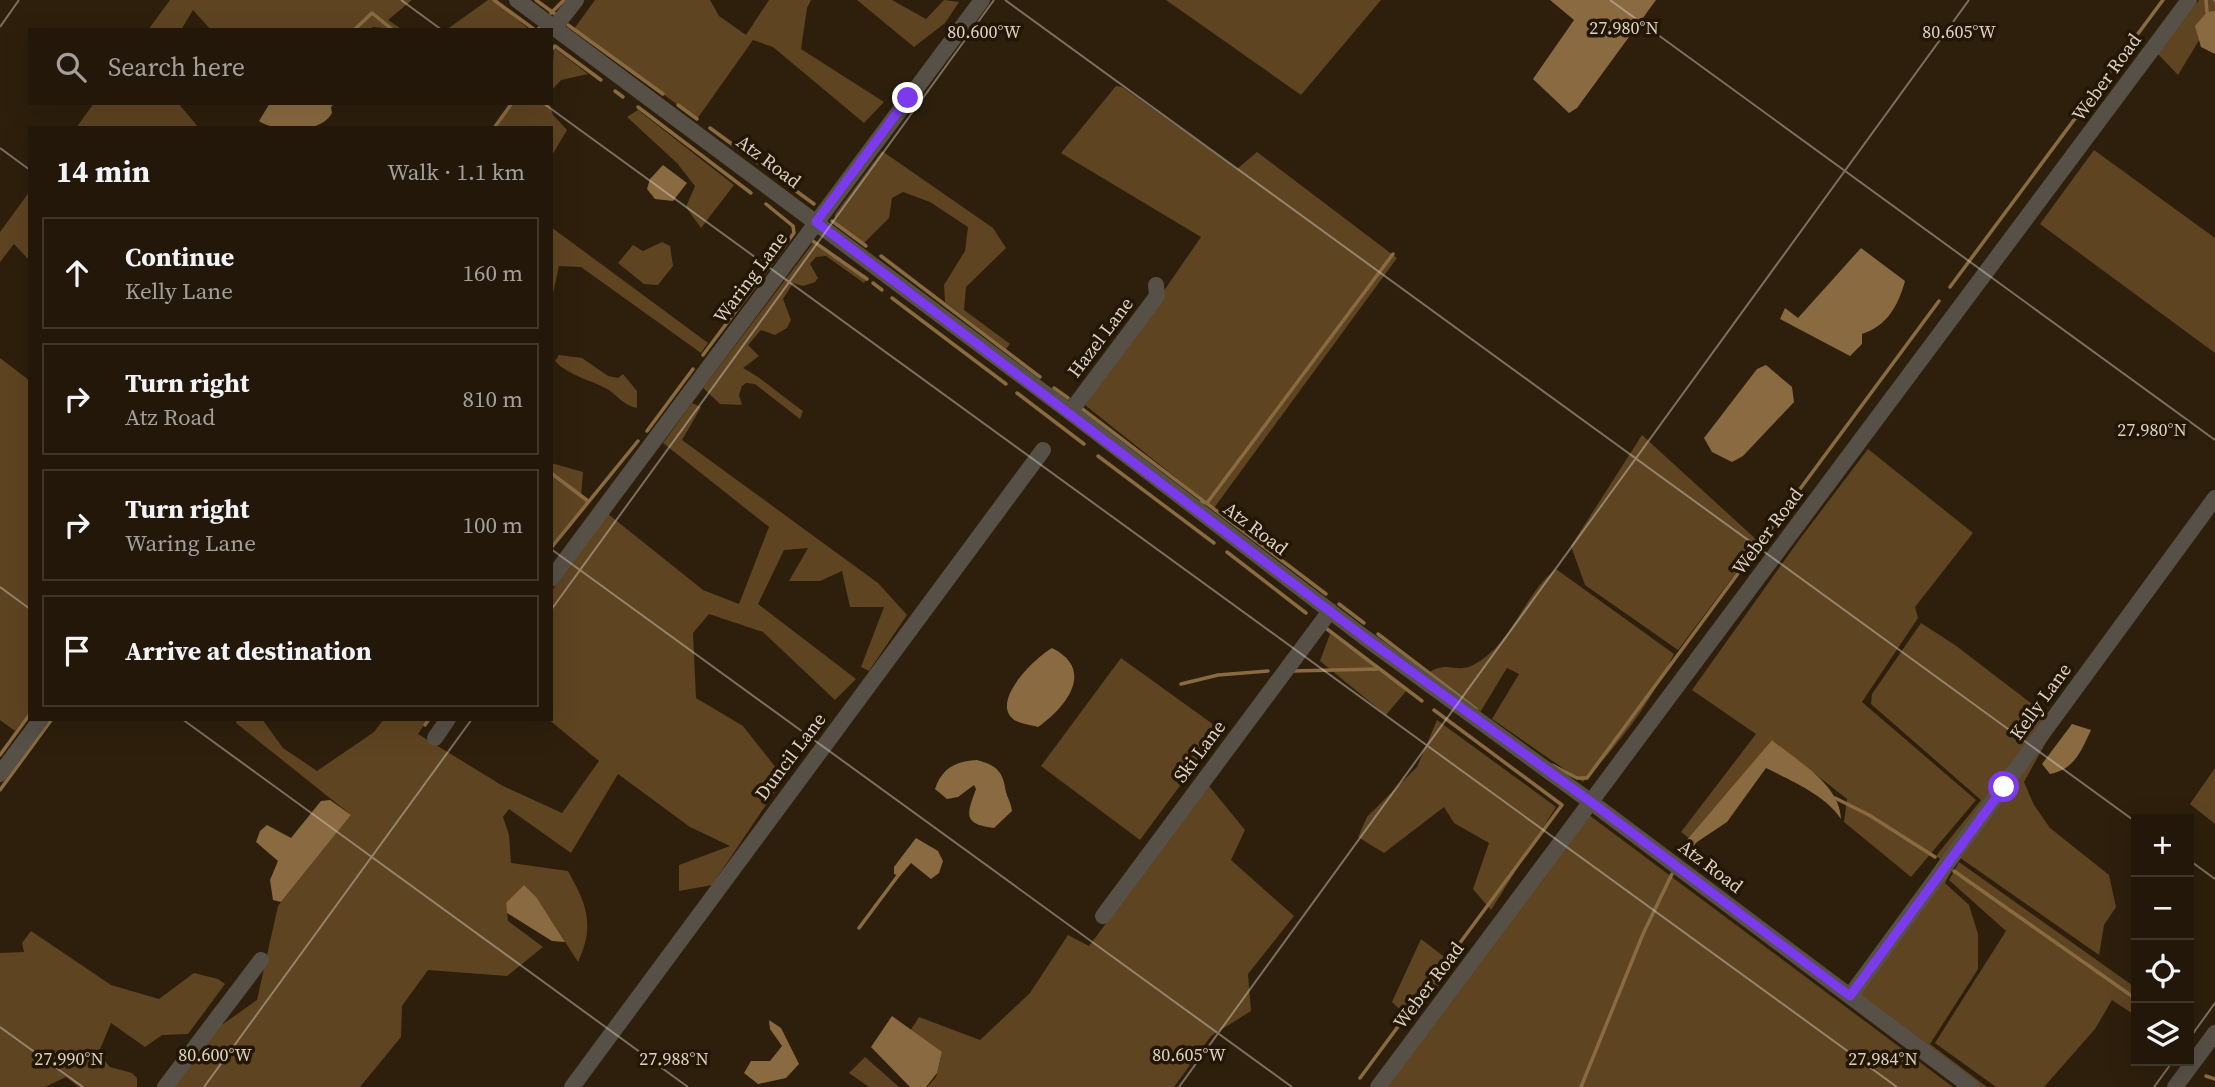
<!DOCTYPE html>
<html lang="en">
<head>
<meta charset="utf-8">
<style>
	body { margin:0; font-family:"Source Serif 4",serif; background:#2a2012; color:#f1f3f6 }
	.controls { position:absolute; right:21px; bottom:21px; display:grid; overflow:hidden; border-radius:0px; box-shadow:0 7px 28px #0002 }
	.controls button { width:63px; height:63px; display:grid; place-items:center; padding:0; border:0; border-bottom:2px solid #3f362a; background:#221709; color:#f1f3f6; font:35px sans-serif }
	.stop { position:absolute; width:21px; height:21px; margin:-16px; border:5px solid #7c3aed; border-radius:50%; background:#fff }
	.stop.end { background:#7c3aed; border-color:#fff; box-shadow:0 2px 7px #0008 }
	.list { margin:0; padding:0; list-style:none }
	h2 { display:flex; justify-content:space-between; align-items:center; height:91px; margin:0; padding:0 28px; font-size:30px }
	h2 small { font-size:23px; font-weight:400; color:#a29f9c }
	.list li { display:grid; grid-template-columns:46px 1fr auto; gap:21px; align-items:center; box-sizing:border-box; height:112px; margin:0 14px 14px; padding:0 14px; border:2px solid #3f362a; border-radius:0px }
	.list b { display:block; font-size:26px; white-space:nowrap }
	.list p { margin:0; font-size:23px; white-space:nowrap; color:#a29f9c }
	.list em { font-size:23px; font-style:normal; color:#a29f9c }
	.icon { flex:none; width:38px; height:38px; fill:none; stroke:currentColor; stroke-width:2; stroke-linecap:round; stroke-linejoin:round }
	.map { position:relative; flex:none; width:2215px; height:1087px; overflow:hidden }
	.search { position:absolute; background:#221709; box-shadow:0 7px 28px #0002; left:28px; top:28px; width:525px; height:77px; display:flex; align-items:center; gap:18px; box-sizing:border-box; padding:0 24px; border-radius:0px; color:#a29f9c; font-size:26px }
	.panel { position:absolute; background:#221709; box-shadow:0 7px 28px #0002; left:28px; top:126px; width:525px; height:595px; border-radius:0px }
	.map>svg:first-child { display:block }
	.green { fill:#5e4421 }
	.water { fill:#8a6b41 }
	.lines { fill:none; stroke-linecap:round; stroke-linejoin:round }
	.stream { stroke:#8a6b41; stroke-width:3.5 }
	.minor { stroke:#575047; stroke-width:16 }
	.route { stroke:#7c3aed; stroke-width:9 }
	.ticks { fill:none; stroke:#dbd1c6; stroke-width:2; stroke-opacity:0.45 }
	.labels { text-anchor:middle; stroke-width:7; stroke-linejoin:round; paint-order:stroke }
	.street-label { font-size:19px; fill:#dbd1c6; stroke:#231603 }
	.ticks-label { font-size:18px; text-anchor:middle; fill:#dbd1c6; stroke:#231603; stroke-width:7; stroke-linejoin:round; paint-order:stroke }
</style>
</head>
<body>
<div class="map">
<svg width="2215" height="1087" viewBox="0 0 2215 1087">
	<rect width="100%" height="100%" fill="#2d1f0c"/>
	<g class="green">
		<polygon points="170,0 412,0 388,20 403,30 373,27 370,30 211,30 193,10 181,30 148,30"/>
		<polygon points="488,0 494,0 530,30 446,30"/>
		<polygon points="595,0 710,0 719,16 746,35 769,0 811,0 807,8 801,49 884,102 864,123 773,47 753,40 697,119 574,29"/>
		<polygon points="857,0 892,0 926,19 944,0 959,2 945,23 914,47"/>
		<polygon points="1166,0 1381,0 1301,95"/>
		<polygon points="2199,0 2215,0 2215,14 2178,75 2158,54"/>
		<polygon points="554,48 588,74 561,80 551,91"/>
		<polygon points="1116,86 1122,87 1237,169 1257,152 1397,258 1214,508 1085,405 1201,237 1061,153"/>
		<polygon points="94,103 178,103 199,128 76,128"/>
		<polygon points="513,103 549,103 553,115 567,130 551,157 551,128 495,128"/>
		<polygon points="638,110 734,185 701,228 686,207 695,186 677,163 627,117"/>
		<polygon points="2094,150 2215,238 2215,353 2040,224"/>
		<polygon points="882,151 993,228 1006,248 966,287 964,310 1010,344 1006,349 945,302 944,285 965,251 968,227 930,202 903,192 892,198 889,218 864,243 834,222 835,214"/>
		<polygon points="30,191 30,261 14,244 0,262 0,232"/>
		<polygon points="551,227 708,343 701,353 581,267 559,266 551,303"/>
		<polygon points="662,242 670,246 673,266 658,285 644,284 618,263 633,245 643,251"/>
		<path d="M813,243l54,36 -3,4 -38,-27 -10,1 -6,7 8,14 -3,4 -12,4 -10,-3 -10,16 8,21 -4,8 -12,7 -14,-5 -13,15 11,11 -16,12c21,11 40,29 60,43l-3,8 -45,-35 -9,-1 -4,3 -3,9 3,10 -22,-1 -17,-16z"/>
		<path d="M559,355l23,3 26,18 10,2 5,-4 14,17v17c-14,-3 -17,-10 -28,-18 -17,-10 -40,-14 -54,-29z"/>
		<polygon points="0,358 30,381 30,712 15,731 0,720"/>
		<path d="M692,403l9,4 -19,33 196,143 29,32 -38,56 -8,-4 23,-60h-34l-8,-36 -22,10h-31l19,-33 -24,2 -26,54 98,75 -21,21 -72,-68 -54,-18 -16,19 3,65 47,28 41,52 -72,107 -33,6v-26l51,-19 -40,-19 -72,-53 -47,79 -62,-44 -6,8 6,18 2,28 57,8c19,34 27,54 10,91l-41,-64 -31,5 2,18 35,26 -36,29 -79,-6 -26,36 -1,31 -41,50h-189l45,-58 41,-29 21,-94 73,-91 -115,-92 1,-4h25l21,29 34,23 57,-39 10,-13h44l-10,15 85,52 59,27 37,-52 -51,-42h3v-127l57,-78 95,76 36,14 30,-77 -106,-84z"/>
		<polygon points="1642,435 1759,542 1678,650 1585,585 1571,546"/>
		<polygon points="1868,449 1973,533 1915,607 1918,618 1862,702 1976,800 1911,877 1844,822 1847,799 1772,740 1690,839 1681,832 1756,734 1692,690 1799,540"/>
		<polygon points="551,463 583,472 581,497 588,501 551,546"/>
		<path d="M1556,569l118,85c-23,48 -54,89 -91,128l-91,-63 27,-45 -12,-6 -31,51 -56,-41c6,-3 13,-9 19,-10 17,-4 19,7 41,-7 34,-22 45,-68 76,-92z"/>
		<polygon points="1921,623 1955,645 2040,710 2049,737 2024,782 2034,805 2050,828 2109,875 2116,907 2104,925 2099,955 1959,857 1945,883 1969,905 1978,934 1978,969 1930,1044 1987,1087 1962,1087 1846,1001 1940,859 1936,856 1981,800 1871,704 1872,694"/>
		<polygon points="1330,634 1407,690 1386,715 1320,661"/>
		<polygon points="1121,658 1221,730 1140,840 1041,766"/>
		<polygon points="1437,720 1556,807 1491,910 1473,889 1489,843 1454,823 1444,807 1384,853 1358,837 1367,817 1417,767"/>
		<polygon points="2215,768 2215,824 2190,804"/>
		<polygon points="1209,786 1245,830 1231,860 1294,916 1248,974 1251,1011 1211,1036 1174,1087 927,1087 936,1077 942,1053 910,1031 919,1017 980,1040 1030,993 1068,935 1089,946"/>
		<polygon points="1589,815 1953,1087 1387,1087"/>
		<polygon points="1959,862 2136,988 2136,1016 2112,1000 2095,1029 2044,1087 1996,1087 1935,1043 2006,931 1949,880"/>
		<polygon points="31,931 111,985 159,999 194,973 218,979 225,984 188,1034 162,1035 145,1047 111,1023 98,1054 110,1067 132,1073 137,1078 137,1087 79,1087 66,1077 45,1087 0,1087 0,953 24,952 22,943"/>
		<polygon points="1421,939 1455,965 1411,1020 1392,1002"/>
		<polygon points="865,1057 899,1087 869,1087 849,1073"/>
	</g>
	<g class="water">
		<polygon points="1550,0 1656,0 1577,108 1569,113 1533,79 1574,20"/>
		<polygon points="2215,11 2215,54 2201,47 2195,26 2207,12"/>
		<path d="M270,103h65l-4,4 1,6c-11,21 -55,20 -73,8z"/>
		<polygon points="663,165 687,183 673,201 655,199 647,189 650,179"/>
		<path d="M1861,248l44,33c-7,25 -18,45 -43,53v10l-12,12 -70,-37 5,-11 13,10z"/>
		<polygon points="1766,365 1792,387 1794,402 1743,456 1732,462 1712,452 1704,438 1757,369"/>
		<path d="M1052,648c44,22 14,59 -14,79 -7,-2 -20,-3 -26,-9 -20,-19 24,-61 40,-70z"/>
		<path d="M2072,724l19,6c-10,21 -16,39 -41,44l-8,-10z"/>
		<path d="M1772,740c25,21 68,44 69,79 -14,-23 -51,-39 -75,-51l-39,54 -30,20 -12,13 -4,-8z"/>
		<path d="M977,760c18,5 25,10 28,27 1,9 6,15 7,24l-18,17c-32,-4 -27,-14 -18,-39l-2,-4 -16,12 -11,2 -12,-10c7,-21 21,-28 42,-29z"/>
		<polygon points="330,800 351,815 281,902 273,900 270,880 278,861 256,842 260,831 267,825 291,838 321,801"/>
		<polygon points="916,838 938,851 943,861 939,873 931,879 911,863 900,876 894,874 894,867"/>
		<polygon points="524,885 537,898 565,942 552,941 507,913 506,903"/>
		<polygon points="892,1016 942,1052 937,1073 926,1087 910,1087 871,1047"/>
		<polygon points="769,1020 781,1028 799,1064 786,1078 758,1084 744,1073 751,1061 770,1061 782,1046 770,1029"/>
	</g>
	<g class="lines">
		<g class="stream">
			<polyline points="494,0 535,30"/>
			<polyline points="536,0 555,14"/>
			<polyline points="2206,0 2207,12"/>
			<polyline points="551,13 564,0"/>
			<polyline points="568,25 663,94"/>
			<polyline points="354,30 372,13 393,30"/>
			<polyline points="538,30 539,28"/>
			<polyline points="551,50 555,46 601,80"/>
			<polyline points="615,91 623,97"/>
			<polyline points="678,105 697,119"/>
			<polyline points="638,107 751,193"/>
			<polyline points="494,128 512,103"/>
			<polyline points="710,128 814,204"/>
			<polyline points="832,221 866,246"/>
			<polyline points="810,239 867,279 863,276"/>
			<polyline points="881,256 1040,377"/>
			<polyline points="873,283 882,290"/>
			<polyline points="1950,287 2163,0"/>
			<polyline points="892,298 1006,384"/>
			<polyline points="703,355 794,233 793,226 766,204"/>
			<polyline points="1054,388 1068,398"/>
			<polyline points="1017,393 1084,444"/>
			<polyline points="1081,408 1326,594"/>
			<polyline points="647,431 693,369"/>
			<polyline points="1098,456 1214,543"/>
			<polyline points="551,473 588,501"/>
			<polyline points="1201,502 1207,503 1393,254"/>
			<polyline points="1783,512 1939,301"/>
			<polyline points="551,548 638,441"/>
			<polyline points="1227,552 1306,613"/>
			<polyline points="1339,604 1364,623"/>
			<polyline points="1323,626 1422,701"/>
			<polyline points="1378,634 1476,709"/>
			<polyline points="1292,671 1378,669"/>
			<polyline points="1181,684 1218,675 1268,671"/>
			<polyline points="425,725 429,719"/>
			<polyline points="0,755 30,714"/>
			<polyline points="1552,765 1577,778 1587,778 1773,526"/>
			<polyline points="0,790 52,719"/>
			<polyline points="1835,798 1869,815 1935,857"/>
			<polyline points="1954,871 2136,999"/>
			<polyline points="859,928 900,873"/>
			<polyline points="2206,1076 2215,1079"/>
			<polyline points="1360,1078 1562,805 1434,710"/>
			<polyline points="1581,1087 1643,934 1672,874"/>
		</g>
		<g class="minor">
			<polyline points="517,0 1070,412 1364,637 1591,802 1971,1087"/>
			<polyline points="554,28 576,0"/>
			<polyline points="1070,412 1157,296 1156,285"/>
			<polyline points="551,579 982,0"/>
			<polyline points="435,738 448,719"/>
			<polyline points="0,774 41,719"/>
			<polyline points="1103,916 1330,611"/>
			<polyline points="1850,996 2215,498"/>
			<polyline points="165,1087 261,960"/>
			<polyline points="572,1087 1043,450"/>
			<polyline points="1378,1087 2189,0"/>
			<polyline points="2175,1087 2215,1033"/>
		</g>
	</g>
	<g class="lines">
		<polyline class="route" points="908,98 816,222 1364,637 1591,802 1850,996 2004,787"/>
	</g>
	<path class="ticks" d="M401,0l41,30M1005,0l1131,822M1610,0l605,440M2214,0l1,1M0,27l19,-27M543,103l1354,984M0,148l30,22M551,549l741,538M0,587l30,22M551,610l443,-610M182,719l506,368M2189,860l26,19M0,1027l83,60M2189,1039l26,-36M204,1087l268,-368M1179,1087l790,-1087M2154,1087l19,-26"/>
	<g class="labels">
		<g class="street-label">
			<text transform="translate(2106 77) rotate(-54)" y="7">Weber Road</text>
			<text transform="translate(769 161) rotate(37)" y="7">Atz Road</text>
			<text transform="translate(750 277) rotate(-53)" y="7">Waring Lane</text>
			<text transform="translate(1100 337) rotate(-53)" y="7">Hazel Lane</text>
			<text transform="translate(1256 528) rotate(37)" y="7">Atz Road</text>
			<text transform="translate(1767 531) rotate(-53)" y="7">Weber Road</text>
			<text transform="translate(2040 701) rotate(-54)" y="7">Kelly Lane</text>
			<text transform="translate(1199 751) rotate(-53)" y="7">Ski Lane</text>
			<text transform="translate(790 756) rotate(-53)" y="7">Duncil Lane</text>
			<text transform="translate(1711 866) rotate(37)" y="7">Atz Road</text>
			<text transform="translate(1428 985) rotate(-53)" y="7">Weber Road</text>
		</g>
	</g>
	<g class="ticks-label">
		<text x="1624" y="34">27.980°N</text>
		<text x="984" y="38">80.600°W</text>
		<text x="1959" y="38">80.605°W</text>
		<text x="2152" y="436">27.980°N</text>
		<text x="215" y="1061">80.600°W</text>
		<text x="1189" y="1061">80.605°W</text>
		<text x="69" y="1065">27.990°N</text>
		<text x="674" y="1065">27.988°N</text>
		<text x="1883" y="1065">27.984°N</text>
	</g>
</svg>
<div class="controls">
<button>+</button>
<button>−</button>
<button><svg class="icon" aria-label="locate" viewBox="0 0 24 24"><circle cx="12" cy="12" r="6"/><path d="M12 2v4M12 18v4M2 12h4M18 12h4"/></svg></button>
<button><svg class="icon" aria-label="layers" viewBox="0 0 24 24"><path d="M12 4l9 5-9 5-9-5zM3 14l9 5 9-5"/></svg></button>
</div>
<div class="stop" style="left:2004px;top:787px"></div>
<div class="stop end" style="left:908px;top:98px"></div>
<div class="search"><svg class="icon" aria-label="search" viewBox="0 0 24 24"><circle cx="10" cy="10" r="6"/><path d="M15 15l6 6"/></svg>Search here</div>
<section class="panel">
<h2>14 min<small>Walk · 1.1 km</small></h2>
<ul class="list">
<li><svg class="icon" aria-label="ahead" viewBox="0 0 24 24"><path d="M12 20V5M6 11l6-6 6 6"/></svg><div><b>Continue</b><p>Kelly Lane</p></div><em>160 m</em></li>
<li><svg class="icon" aria-label="right" viewBox="0 0 24 24"><path d="M7 20v-9h11M14 6l5 5-5 5"/></svg><div><b>Turn right</b><p>Atz Road</p></div><em>810 m</em></li>
<li><svg class="icon" aria-label="right" viewBox="0 0 24 24"><path d="M7 20v-9h11M14 6l5 5-5 5"/></svg><div><b>Turn right</b><p>Waring Lane</p></div><em>100 m</em></li>
<li><svg class="icon" aria-label="arrive" viewBox="0 0 24 24"><path d="M6 21V4h12l-3 4 3 4H6"/></svg><div><b>Arrive at destination</b></div></li>
</ul>
</section>
</div>
</body>
</html>
